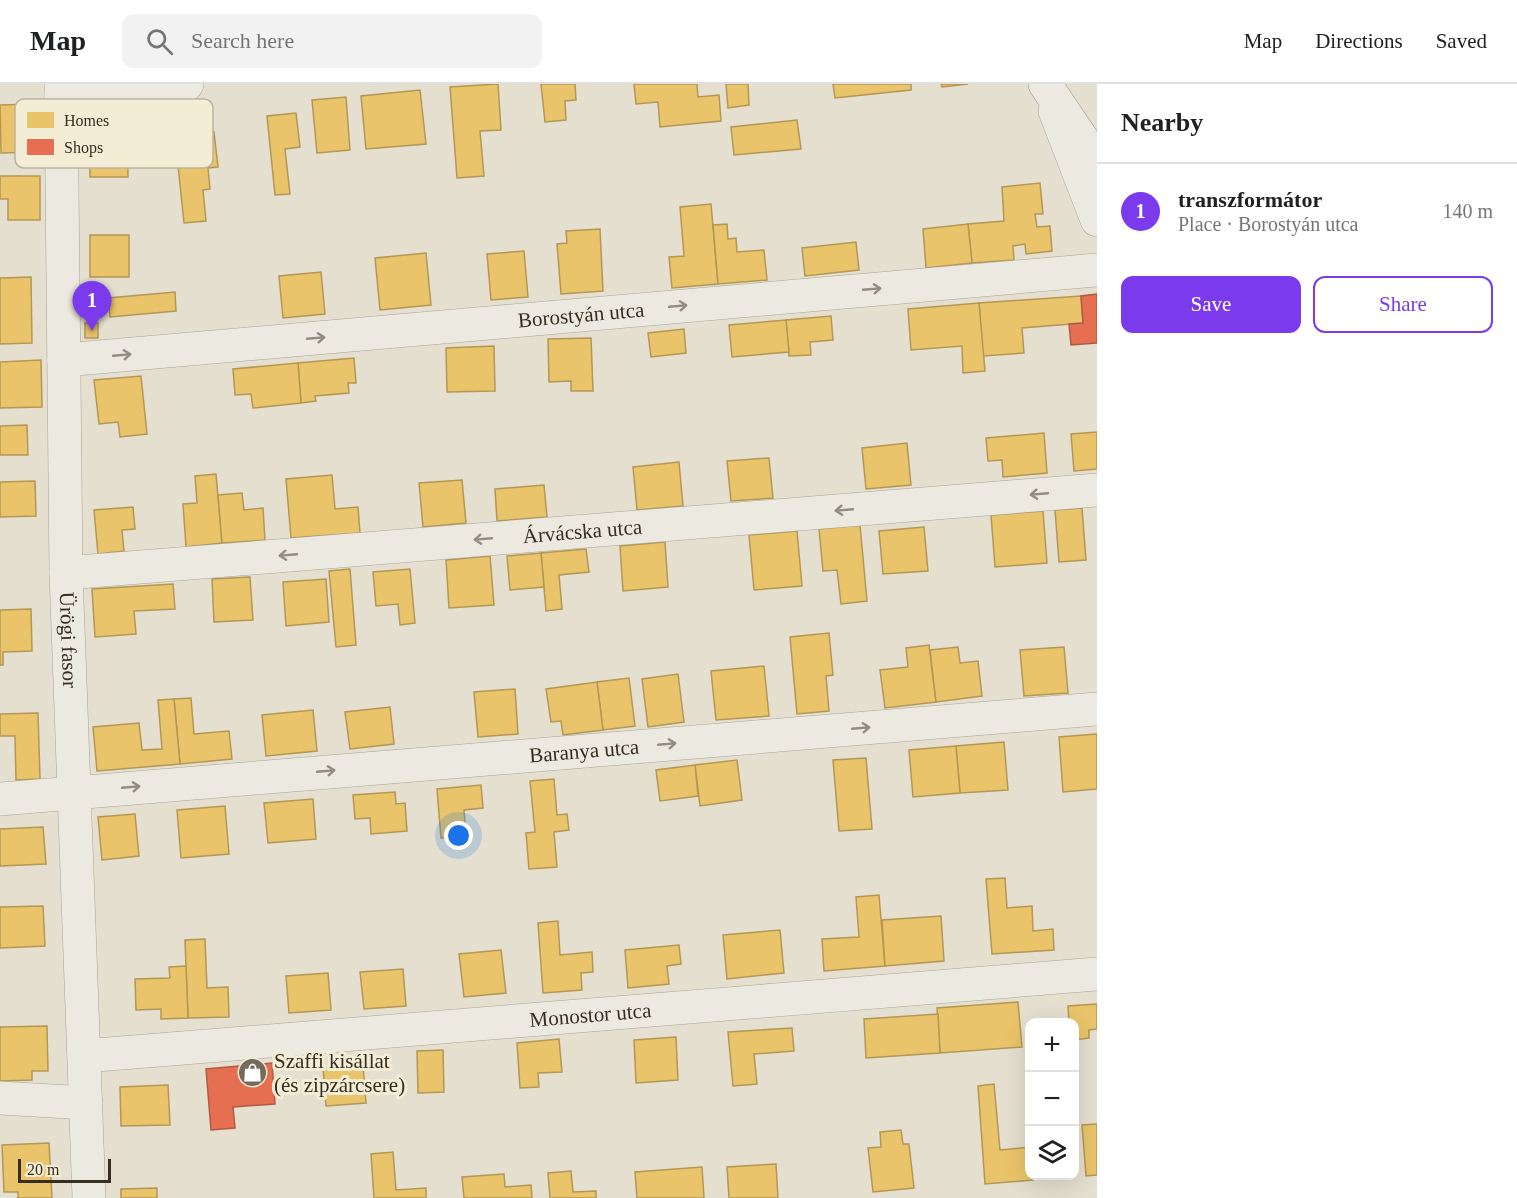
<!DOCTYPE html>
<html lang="en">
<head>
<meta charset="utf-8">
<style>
	body { margin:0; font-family:Georgia,serif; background:#f2f2f2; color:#202124 }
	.controls { position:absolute; right:18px; bottom:18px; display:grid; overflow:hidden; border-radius:12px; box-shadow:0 6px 24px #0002 }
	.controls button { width:54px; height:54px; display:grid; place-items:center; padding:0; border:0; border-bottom:2px solid #e0e0e0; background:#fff; color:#202124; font:30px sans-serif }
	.scale { position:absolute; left:18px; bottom:15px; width:93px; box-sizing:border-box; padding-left:6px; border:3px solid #372d20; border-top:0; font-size:16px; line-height:21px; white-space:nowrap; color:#372d20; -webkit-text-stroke:4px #f3edd6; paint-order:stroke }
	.you { position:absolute; left:459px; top:752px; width:21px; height:21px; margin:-15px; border:4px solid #fff; border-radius:50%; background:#1a73e8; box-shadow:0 0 0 9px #1a73e833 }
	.badge { display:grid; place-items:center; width:39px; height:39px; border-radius:50%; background:#7c3aed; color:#fff; font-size:20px; font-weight:700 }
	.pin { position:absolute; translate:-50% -50px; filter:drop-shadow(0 2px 3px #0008) }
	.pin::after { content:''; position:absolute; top:32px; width:21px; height:18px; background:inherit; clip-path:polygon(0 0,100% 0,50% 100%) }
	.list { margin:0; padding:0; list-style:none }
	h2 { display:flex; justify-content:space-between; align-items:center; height:78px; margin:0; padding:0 24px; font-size:26px }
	h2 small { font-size:20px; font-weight:400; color:#757577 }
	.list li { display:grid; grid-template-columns:39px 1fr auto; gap:18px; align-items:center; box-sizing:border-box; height:96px; padding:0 24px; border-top:2px solid #e0e0e0 }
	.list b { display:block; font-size:22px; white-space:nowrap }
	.list p { margin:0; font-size:20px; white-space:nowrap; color:#757577 }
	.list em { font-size:20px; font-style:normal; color:#757577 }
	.actions { display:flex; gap:12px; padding:18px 24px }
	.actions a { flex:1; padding:14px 0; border:2px solid #7c3aed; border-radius:12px; text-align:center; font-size:21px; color:#7c3aed }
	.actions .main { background:#7c3aed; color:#fff }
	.icon { flex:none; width:33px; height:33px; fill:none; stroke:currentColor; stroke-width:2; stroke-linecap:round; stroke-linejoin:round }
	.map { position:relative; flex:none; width:1097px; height:1114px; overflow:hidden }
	header { display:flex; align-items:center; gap:36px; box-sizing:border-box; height:84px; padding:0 30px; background:#fff; border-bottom:2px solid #e0e0e0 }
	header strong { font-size:28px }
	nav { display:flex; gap:33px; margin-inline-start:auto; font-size:21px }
	.search { width:420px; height:54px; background:#f2f2f2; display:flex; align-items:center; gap:15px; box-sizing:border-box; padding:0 21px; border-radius:12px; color:#757577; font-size:22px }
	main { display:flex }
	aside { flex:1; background:#fff }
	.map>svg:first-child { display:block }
	.homes { fill:#e9c46a; stroke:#b49754; stroke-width:1.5 }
	.shops { fill:#e76f51; stroke:#b25b42; stroke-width:1.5 }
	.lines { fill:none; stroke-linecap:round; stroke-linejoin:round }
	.street-casing { stroke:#a9a497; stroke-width:34 }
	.secondary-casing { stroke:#999388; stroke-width:34 }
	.street { stroke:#ece9e0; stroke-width:33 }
	.secondary { stroke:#ece9e0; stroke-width:33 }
	.oneway { stroke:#928b80 }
	.labels { text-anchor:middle; stroke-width:6; stroke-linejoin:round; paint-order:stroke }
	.street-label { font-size:21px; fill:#372d20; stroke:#f3edd6 }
	.poi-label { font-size:21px; fill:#372d20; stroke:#f3edd6; text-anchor:start }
	.key { fill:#f3edd6; stroke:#bbb39f; stroke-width:1.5 }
	.key-label { font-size:16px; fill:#372d20 }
</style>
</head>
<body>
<header>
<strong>Map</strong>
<div class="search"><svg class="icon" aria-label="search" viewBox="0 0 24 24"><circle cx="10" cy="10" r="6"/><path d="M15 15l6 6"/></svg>Search here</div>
<nav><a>Map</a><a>Directions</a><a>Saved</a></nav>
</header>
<main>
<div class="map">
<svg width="1097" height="1114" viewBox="0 0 1097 1114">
	<rect width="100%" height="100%" fill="#e4dfcf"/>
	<g class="homes">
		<polygon points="498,0 501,46 480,47 484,92 457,94 450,3"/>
		<polygon points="541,0 575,0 576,16 565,17 566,36 545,38"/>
		<polygon points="634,0 697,0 698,13 719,11 721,37 660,43 658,18 636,20"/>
		<polygon points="726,0 748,0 749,21 728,24"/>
		<polygon points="833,0 911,0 911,6 835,14"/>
		<polygon points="941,0 968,0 942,3"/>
		<polygon points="420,6 426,60 366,65 361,12"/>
		<polygon points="346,13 350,66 317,69 312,16"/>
		<polygon points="38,20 38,68 1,69 0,21"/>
		<polygon points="296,29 300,63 285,65 290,110 275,111 267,32"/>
		<polygon points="127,36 128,93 90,93 89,37"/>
		<polygon points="797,36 801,65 734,71 731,43"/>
		<polygon points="214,48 218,83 208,84 210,105 203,106 206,137 184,139 175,52"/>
		<polygon points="0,92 40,92 40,136 8,136 8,115 0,115"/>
		<polygon points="1040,99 1043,130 1035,130 1037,143 1050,142 1052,167 1026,170 1025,160 1013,162 1014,176 972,179 968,140 1004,137 1002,103"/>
		<polygon points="711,120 718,200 672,204 669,173 684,172 680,123"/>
		<polygon points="727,140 728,155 736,154 737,168 764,166 767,196 718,200 713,141"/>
		<polygon points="968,140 972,179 926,184 923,145"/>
		<polygon points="600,145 603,207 561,210 557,160 567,159 566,147"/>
		<rect x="90" y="151" width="39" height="42"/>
		<polygon points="856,158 859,186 805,192 802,164"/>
		<polygon points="524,167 528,213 491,216 487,170"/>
		<polygon points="426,169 431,221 380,226 375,174"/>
		<polygon points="321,188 325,230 283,234 279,192"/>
		<polygon points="31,193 32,259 0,260 0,194"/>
		<polygon points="175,208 176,227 110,233 108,214"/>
		<polygon points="1081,212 1083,239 1022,244 1024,269 983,272 979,219"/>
		<polygon points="979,219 985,287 963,289 962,262 911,266 908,225"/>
		<polygon points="831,232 833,256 810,258 811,271 789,272 786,236"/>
		<polygon points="786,236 789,268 732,273 729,241"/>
		<rect x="85" y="239" width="13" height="15"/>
		<polygon points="684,245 686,269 651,273 648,249"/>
		<polygon points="591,254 593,307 571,307 571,297 549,298 548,255"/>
		<polygon points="494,262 495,307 447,308 446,264"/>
		<polygon points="354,274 356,299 348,299 349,309 315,312 316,317 301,319 298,279"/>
		<polygon points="41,276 42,323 0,324 0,278"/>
		<polygon points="298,279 301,319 253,324 251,310 235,311 233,285"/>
		<polygon points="141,292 147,350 120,353 118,338 99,340 94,296"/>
		<polygon points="27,341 28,371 0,371 0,342"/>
		<polygon points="1097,348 1097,385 1074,387 1071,350"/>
		<polygon points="1044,349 1047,389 1003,393 1002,376 988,377 986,354"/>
		<polygon points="907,359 911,401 866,405 862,364"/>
		<polygon points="769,374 773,414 731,417 727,377"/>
		<polygon points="679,378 683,422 637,426 633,383"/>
		<polygon points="216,390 222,459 186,463 183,420 197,419 195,392"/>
		<polygon points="332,391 335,425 358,423 360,449 291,454 286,395"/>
		<polygon points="462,396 466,439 423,443 419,399"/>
		<polygon points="35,397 36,432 0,433 0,398"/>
		<polygon points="544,401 547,433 497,437 495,405"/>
		<polygon points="242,409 244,426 263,424 265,456 222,459 218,411"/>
		<polygon points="133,423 135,445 122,446 124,467 98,470 94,426"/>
		<polygon points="1082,424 1086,476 1059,478 1055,426"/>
		<polygon points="1043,427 1047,479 995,483 991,431"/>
		<polygon points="860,441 867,517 841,520 837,486 823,487 819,445"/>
		<polygon points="924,443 928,487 883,490 879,447"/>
		<polygon points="797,447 802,502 754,506 749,451"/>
		<polygon points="665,458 668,503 623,507 620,462"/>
		<polygon points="586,465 589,488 559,491 562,525 546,527 541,469"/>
		<polygon points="541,469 544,503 510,506 507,472"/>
		<polygon points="490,472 494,521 449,524 446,476"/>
		<polygon points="350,485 356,561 336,563 329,487"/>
		<polygon points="410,485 415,539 400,541 398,520 376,522 373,488"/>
		<polygon points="250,493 253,536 214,538 212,495"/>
		<polygon points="326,495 329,538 286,542 283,498"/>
		<polygon points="173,500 175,525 134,527 136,550 95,553 92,505"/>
		<polygon points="31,525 32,567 3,568 3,581 0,581 0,526"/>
		<polygon points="829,549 833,591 826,592 829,627 797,630 790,553"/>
		<polygon points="929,561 936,618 885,624 880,586 908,583 906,564"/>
		<polygon points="958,563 960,579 978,577 982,612 936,618 930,566"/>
		<polygon points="1064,563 1068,609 1024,612 1020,566"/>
		<polygon points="764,582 769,632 716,636 711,587"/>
		<polygon points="678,590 684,638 648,643 642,595"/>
		<polygon points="629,594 635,642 603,646 597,598"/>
		<polygon points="597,598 603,646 563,651 561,637 551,638 546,605"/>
		<polygon points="515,605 518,650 478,653 474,608"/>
		<polygon points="191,614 194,650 229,647 232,675 180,680 174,615"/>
		<polygon points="174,615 180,680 97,687 93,643 139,639 142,666 162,665 158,616"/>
		<polygon points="390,623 394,660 350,665 345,628"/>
		<polygon points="313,626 317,667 266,672 262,631"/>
		<polygon points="38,629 40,695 16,696 15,652 0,652 0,630"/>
		<polygon points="1097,650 1097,705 1063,708 1059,653"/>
		<polygon points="1004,658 1008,706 960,709 956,662"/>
		<polygon points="956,662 960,709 913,713 909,666"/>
		<polygon points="866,674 872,745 839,747 833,676"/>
		<polygon points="737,676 742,716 700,722 695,681"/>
		<polygon points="695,681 698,712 660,717 656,686"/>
		<polygon points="554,695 557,731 567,730 569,746 554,748 557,783 529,785 526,749 535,748 530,697"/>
		<polygon points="481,701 483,724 464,726 466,752 441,754 437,705"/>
		<polygon points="395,708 396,720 405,719 407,747 371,750 370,734 355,735 353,711"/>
		<polygon points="313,715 316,755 268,759 264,719"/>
		<polygon points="225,722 229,770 181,774 177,726"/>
		<polygon points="135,730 139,772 102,776 98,733"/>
		<polygon points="43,743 46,780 0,782 0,745"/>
		<polygon points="1005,794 1007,824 1032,822 1033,847 1053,845 1054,866 992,870 986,795"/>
		<polygon points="879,811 885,882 824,887 822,855 859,853 856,813"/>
		<polygon points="43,822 45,862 0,864 0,823"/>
		<polygon points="941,832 944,877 885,882 882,836"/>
		<polygon points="558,837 560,871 592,868 593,888 581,889 582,906 543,909 538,839"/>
		<polygon points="780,846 784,889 727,895 723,851"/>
		<polygon points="205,855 207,904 228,903 229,933 188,934 185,856"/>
		<polygon points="679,861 681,880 667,882 669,900 628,904 625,866"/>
		<polygon points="501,866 506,909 464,913 459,870"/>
		<polygon points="186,882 188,934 161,935 161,925 136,926 135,895 170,894 169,883"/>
		<polygon points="403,885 406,922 364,925 360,888"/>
		<polygon points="328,889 331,926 289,929 286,892"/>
		<polygon points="1018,918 1022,963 940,969 937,924"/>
		<polygon points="1097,920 1097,945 1089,946 1089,954 1074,956 1074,938 1069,938 1068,922"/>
		<polygon points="938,930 940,969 866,974 864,935"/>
		<polygon points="47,942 48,987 32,987 32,996 0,997 0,943"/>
		<polygon points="792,944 794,967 754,970 757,1000 733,1002 728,948"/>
		<polygon points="676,953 678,996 636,999 634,956"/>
		<polygon points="559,955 562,988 538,989 539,1003 520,1004 517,959"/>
		<polygon points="443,966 444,1008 418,1009 417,967"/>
		<polygon points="363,981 366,1019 326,1022 323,984"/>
		<polygon points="994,1000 1000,1066 1030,1063 1030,1092 1033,1092 1033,1096 985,1100 978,1002"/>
		<polygon points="168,1001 170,1041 121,1042 120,1003"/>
		<polygon points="1097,1040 1097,1091 1086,1092 1082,1041"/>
		<polygon points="901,1046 903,1060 909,1060 914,1104 873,1108 868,1064 881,1063 880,1048"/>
		<polygon points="49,1059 52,1114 18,1114 18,1108 4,1108 2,1061"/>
		<polygon points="393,1068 396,1106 426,1104 426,1114 374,1114 371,1070"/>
		<polygon points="776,1080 778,1114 729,1114 727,1083"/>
		<polygon points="702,1083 704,1114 637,1114 635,1088"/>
		<polygon points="571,1087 573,1108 596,1107 596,1114 550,1114 548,1089"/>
		<polygon points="504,1090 505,1103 531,1101 532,1114 464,1114 462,1093"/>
		<polygon points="157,1104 157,1114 121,1114 121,1105"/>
	</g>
	<g class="shops">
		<polygon points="1097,210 1097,259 1071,261 1069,240 1083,239 1081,212"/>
		<polygon points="272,979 275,1020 233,1023 235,1044 211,1046 206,985"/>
	</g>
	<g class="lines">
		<defs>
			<g id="street">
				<path id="s1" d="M61,0l5,489 23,625"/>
				<polyline points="61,11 187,0"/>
				<polyline points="1055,27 1097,136"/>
				<path id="s2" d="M64,276l1033,-90"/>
				<path id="s3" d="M66,489l1031,-83"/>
				<path id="s4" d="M0,715l1097,-90"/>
				<path id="s5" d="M84,972l1013,-82"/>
				<polyline points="0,1014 86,1019"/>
			</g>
			<polyline id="secondary" points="1045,0 1097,77"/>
		</defs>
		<use href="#street" class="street-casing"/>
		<use href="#secondary" class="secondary-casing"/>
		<use href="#street" class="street"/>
		<use href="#secondary" class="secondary"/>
	</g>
	<defs><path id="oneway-shaft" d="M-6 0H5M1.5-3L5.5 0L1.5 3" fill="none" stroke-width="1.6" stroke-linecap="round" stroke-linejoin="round" transform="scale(1.5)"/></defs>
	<g class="oneway">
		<use href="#oneway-shaft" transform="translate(872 205) rotate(-5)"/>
		<use href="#oneway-shaft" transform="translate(678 222) rotate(-5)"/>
		<use href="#oneway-shaft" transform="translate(316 254) rotate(-5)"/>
		<use href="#oneway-shaft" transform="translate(122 271) rotate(-5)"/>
		<use href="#oneway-shaft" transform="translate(1039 410) rotate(175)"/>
		<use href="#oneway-shaft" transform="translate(844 426) rotate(175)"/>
		<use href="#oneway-shaft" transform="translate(483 455) rotate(175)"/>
		<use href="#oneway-shaft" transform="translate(288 471) rotate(175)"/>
		<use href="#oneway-shaft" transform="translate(861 644) rotate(-5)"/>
		<use href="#oneway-shaft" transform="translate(667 660) rotate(-5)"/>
		<use href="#oneway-shaft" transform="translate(326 687) rotate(-5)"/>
		<use href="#oneway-shaft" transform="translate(131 703) rotate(-5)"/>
	</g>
	<defs>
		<symbol id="shop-disc" viewBox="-11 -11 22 22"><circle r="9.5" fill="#746b5d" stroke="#f3edd6"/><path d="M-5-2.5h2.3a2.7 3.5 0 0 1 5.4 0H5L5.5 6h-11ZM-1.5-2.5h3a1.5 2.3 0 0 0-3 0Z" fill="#fff"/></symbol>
	</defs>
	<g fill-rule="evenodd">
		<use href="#shop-disc" x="236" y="972" width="33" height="33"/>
	</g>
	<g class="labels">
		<g class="street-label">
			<text dy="7" stroke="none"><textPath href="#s2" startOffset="519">Borostyán utca</textPath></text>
			<text dy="7" stroke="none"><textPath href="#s3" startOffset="518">Árvácska utca</textPath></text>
			<text dy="7" stroke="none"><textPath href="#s1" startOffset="556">Ürögi fasor</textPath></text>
			<text dy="7" stroke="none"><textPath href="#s4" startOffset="586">Baranya utca</textPath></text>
			<text dy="7" stroke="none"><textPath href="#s5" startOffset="508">Monostor utca</textPath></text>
		</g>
		<g class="poi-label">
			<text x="274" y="984">Szaffi kisállat<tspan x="274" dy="24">(és zipzárcsere)</tspan></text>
		</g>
	</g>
	<rect x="15" y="15" width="198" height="69" rx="9" class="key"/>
	<rect x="27" y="28" width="27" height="16" fill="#e9c46a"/>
	<rect x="27" y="55" width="27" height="16" fill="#e76f51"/>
	<g class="key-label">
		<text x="64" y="42">Homes</text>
		<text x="64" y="69">Shops</text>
	</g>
</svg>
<div class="controls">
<button>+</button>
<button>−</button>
<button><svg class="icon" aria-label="layers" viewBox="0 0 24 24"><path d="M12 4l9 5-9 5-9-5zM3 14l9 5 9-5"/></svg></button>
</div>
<div class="scale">20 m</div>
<div class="you"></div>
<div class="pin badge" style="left:92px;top:247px">1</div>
</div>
<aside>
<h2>Nearby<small></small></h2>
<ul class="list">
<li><span class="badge">1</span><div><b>transzformátor</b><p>Place · Borostyán utca</p></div><em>140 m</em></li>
</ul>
<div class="actions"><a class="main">Save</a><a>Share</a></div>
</aside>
</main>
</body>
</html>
